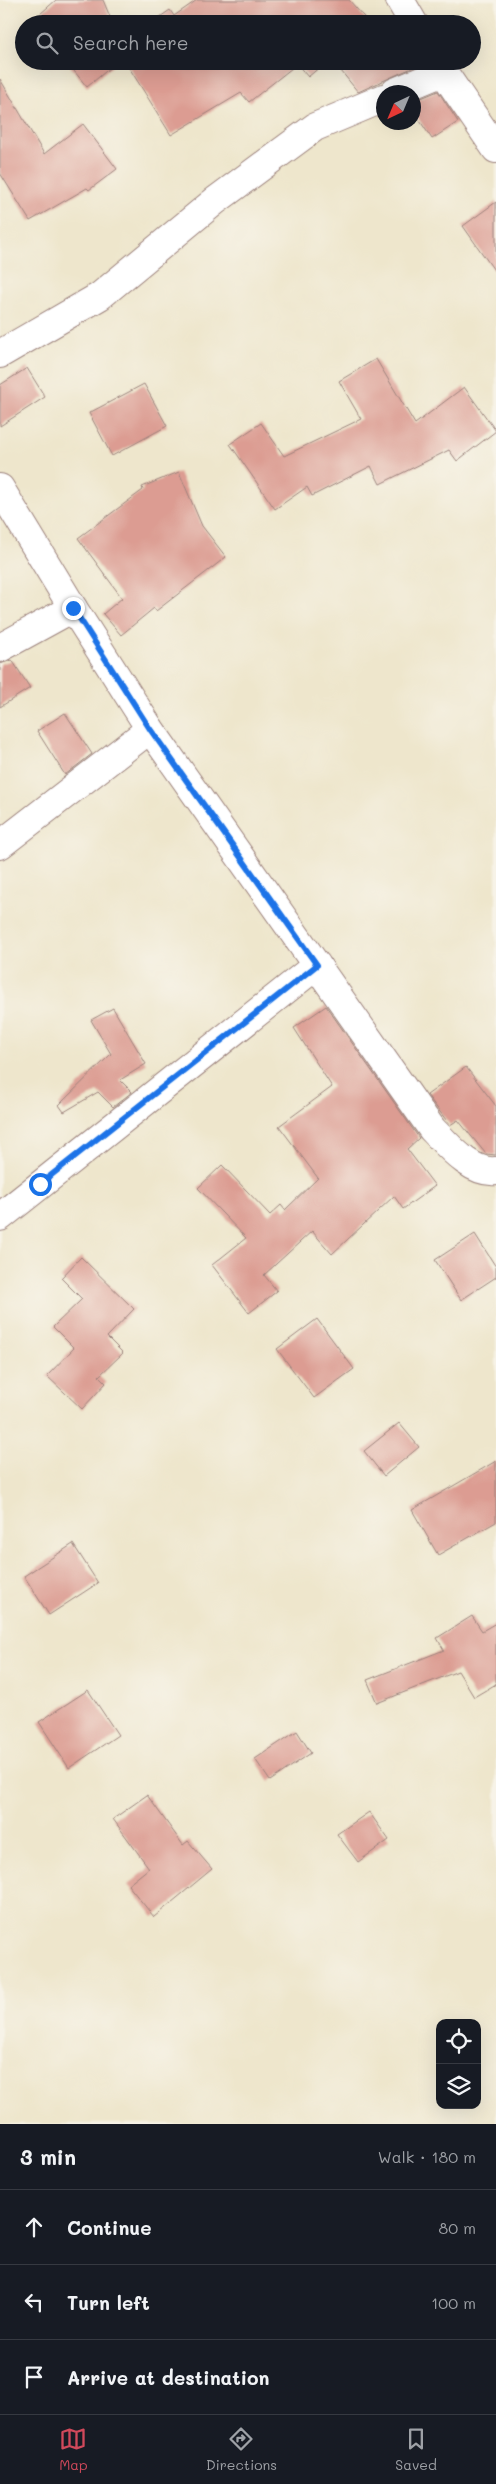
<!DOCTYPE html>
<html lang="en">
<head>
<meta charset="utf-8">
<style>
	body { margin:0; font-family:Mali,sans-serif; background:#20242c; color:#f1f3f6 }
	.controls { position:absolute; right:15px; bottom:15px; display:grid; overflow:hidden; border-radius:10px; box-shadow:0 5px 20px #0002 }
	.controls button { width:45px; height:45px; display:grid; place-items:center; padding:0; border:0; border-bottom:1px solid #363941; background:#171b24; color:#f1f3f6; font:25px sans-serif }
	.compass { position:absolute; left:376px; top:85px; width:45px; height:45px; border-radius:50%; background:#171b24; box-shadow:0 5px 20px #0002; rotate:224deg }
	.stop { position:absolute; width:15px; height:15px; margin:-11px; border:4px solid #1a73e8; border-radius:50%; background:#fff }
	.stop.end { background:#1a73e8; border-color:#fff; box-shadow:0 1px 5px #0008 }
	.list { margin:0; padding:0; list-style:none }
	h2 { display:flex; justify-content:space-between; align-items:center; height:65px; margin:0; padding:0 20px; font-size:21px }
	h2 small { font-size:16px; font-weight:400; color:#9ea1a6 }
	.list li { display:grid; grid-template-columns:32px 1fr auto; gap:15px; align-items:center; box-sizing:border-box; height:75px; padding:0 20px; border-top:1px solid #363941 }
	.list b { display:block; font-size:19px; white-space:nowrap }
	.list em { font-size:16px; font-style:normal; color:#9ea1a6 }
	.icon { flex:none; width:28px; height:28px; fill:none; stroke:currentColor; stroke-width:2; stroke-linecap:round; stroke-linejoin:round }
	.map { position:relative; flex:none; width:496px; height:2124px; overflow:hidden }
	.search { position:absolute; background:#171b24; box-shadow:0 5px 20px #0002; left:15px; right:15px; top:15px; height:55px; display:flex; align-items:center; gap:12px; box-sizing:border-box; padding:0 18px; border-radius:28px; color:#9ea1a6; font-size:19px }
	.sheet { height:290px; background:#171b24 }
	nav { display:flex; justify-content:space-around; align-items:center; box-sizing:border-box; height:70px; border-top:1px solid #363941; background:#171b24; font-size:14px; color:#9ea1a6 }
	nav a { display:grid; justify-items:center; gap:2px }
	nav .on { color:#d1495b }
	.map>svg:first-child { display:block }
	.building { fill:#dc9c92 }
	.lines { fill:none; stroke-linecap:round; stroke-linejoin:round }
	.street-casing { stroke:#9c827c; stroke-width:30 }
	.street { stroke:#fff; stroke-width:28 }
	.route { stroke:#1a73e8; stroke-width:6 }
</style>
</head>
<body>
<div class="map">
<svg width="496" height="2124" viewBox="0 0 496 2124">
	<rect width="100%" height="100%" fill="#f7f3e8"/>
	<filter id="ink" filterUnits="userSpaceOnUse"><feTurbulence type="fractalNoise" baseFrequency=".02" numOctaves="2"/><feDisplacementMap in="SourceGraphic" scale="10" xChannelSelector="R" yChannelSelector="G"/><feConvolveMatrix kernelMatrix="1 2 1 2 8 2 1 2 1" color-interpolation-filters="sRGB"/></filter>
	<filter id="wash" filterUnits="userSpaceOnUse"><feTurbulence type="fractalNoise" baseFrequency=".0096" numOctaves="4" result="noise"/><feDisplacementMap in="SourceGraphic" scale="20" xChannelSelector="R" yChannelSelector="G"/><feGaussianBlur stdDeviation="1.12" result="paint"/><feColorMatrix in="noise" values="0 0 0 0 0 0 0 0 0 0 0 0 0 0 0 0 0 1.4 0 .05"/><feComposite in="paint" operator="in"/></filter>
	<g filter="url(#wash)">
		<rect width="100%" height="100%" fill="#eee6cc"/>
		<g id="blocks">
			<g class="building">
				<polygon points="56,0 103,0 113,24 34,24 32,21"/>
				<polygon points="197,0 349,0 370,24 150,24 170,10 174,16"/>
				<polygon points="66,61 118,61 87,87"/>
				<polygon points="125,61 327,61 308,77 297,64 249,102 241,93 171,135"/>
				<polygon points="333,61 421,61 421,64 358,92"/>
				<polygon points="0,79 44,154 83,124 117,169 89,190 87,188 30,221 0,173"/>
				<polygon points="438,91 458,122 432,139 414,112 414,101"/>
				<polygon points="496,202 496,273 463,226"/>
				<polygon points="376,359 415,424 464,387 496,431 457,461 449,450 380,484 371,466 312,496 307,487 275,509 230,444 261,423 284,456 361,419 339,381"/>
				<polygon points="27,368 45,397 0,426 0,385"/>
				<polygon points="144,384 167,426 112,456 89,413"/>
				<polygon points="179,472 202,526 226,557 156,611 154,608 121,635 103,614 122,598 78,538 143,490 142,487"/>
				<polygon points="12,660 30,688 0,707 0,664"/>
				<polygon points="65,713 92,754 65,775 37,731"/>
				<polygon points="326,1006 419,1138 407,1149 435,1186 403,1209 394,1196 332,1254 312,1231 264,1275 277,1291 249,1313 212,1265 246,1238 198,1188 222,1165 270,1215 281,1205 285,1210 318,1178 279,1126 332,1087 294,1028"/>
				<polygon points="113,1008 146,1064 120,1080 132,1092 113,1107 98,1092 64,1112 59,1105 111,1054 91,1020"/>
				<polygon points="466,1067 496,1106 496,1155 486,1154 458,1120 450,1125 427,1095"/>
				<polygon points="475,1234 496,1267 496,1277 461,1300 435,1260"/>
				<polygon points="81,1257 134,1309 107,1337 123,1353 99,1376 106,1383 82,1409 47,1376 74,1348 53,1327 82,1299 61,1278"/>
				<polygon points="317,1319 354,1369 314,1398 277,1349"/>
				<polygon points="399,1423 419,1447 384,1476 364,1451"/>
				<polygon points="496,1461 496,1522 438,1555 412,1510"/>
				<polygon points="73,1544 98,1583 49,1615 24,1576"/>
				<polygon points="472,1616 482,1631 496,1623 496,1684 474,1697 458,1671 377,1703 367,1680 444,1650 437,1638"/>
				<polygon points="88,1690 118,1735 69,1768 39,1722"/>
				<polygon points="297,1731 311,1753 270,1781 255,1759"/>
				<polygon points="147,1795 183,1845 188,1841 212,1869 154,1917 128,1885 149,1868 113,1819"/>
				<polygon points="369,1812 389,1840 358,1862 337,1834"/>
			</g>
		</g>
	</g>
	<g filter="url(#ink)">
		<use href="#blocks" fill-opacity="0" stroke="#9c827c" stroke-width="1"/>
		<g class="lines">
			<defs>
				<g id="street">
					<polyline points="400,0 414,24"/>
					<polyline points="436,61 496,149"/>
					<polyline points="395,92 443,72"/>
					<polyline points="0,354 100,296 215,201 315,127 384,98"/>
					<path d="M0,488l73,120 77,121 282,400c16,16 39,45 64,42"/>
					<polyline points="0,648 73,608"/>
					<polyline points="0,845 150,729"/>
					<polyline points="0,1217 317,965"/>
				</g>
			</defs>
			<use href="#street" class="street-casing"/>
			<use href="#street" class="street"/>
		</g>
	</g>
	<g class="lines" filter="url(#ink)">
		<polyline class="route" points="40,1184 317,965 150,729 73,608"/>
	</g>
</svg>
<div class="controls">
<button><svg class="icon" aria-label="locate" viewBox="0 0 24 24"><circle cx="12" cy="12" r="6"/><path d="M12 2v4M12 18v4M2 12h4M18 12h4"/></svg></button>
<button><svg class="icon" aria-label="layers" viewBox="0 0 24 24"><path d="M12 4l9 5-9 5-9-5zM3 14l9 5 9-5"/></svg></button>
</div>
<svg class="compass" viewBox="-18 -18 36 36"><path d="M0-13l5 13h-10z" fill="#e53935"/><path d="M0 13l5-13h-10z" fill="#9ea1a6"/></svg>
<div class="stop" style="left:40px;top:1184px"></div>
<div class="stop end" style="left:73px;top:608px"></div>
<div class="search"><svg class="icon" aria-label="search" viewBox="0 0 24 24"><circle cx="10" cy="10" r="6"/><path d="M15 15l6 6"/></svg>Search here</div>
</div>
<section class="sheet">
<h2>3 min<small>Walk · 180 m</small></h2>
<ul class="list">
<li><svg class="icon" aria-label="ahead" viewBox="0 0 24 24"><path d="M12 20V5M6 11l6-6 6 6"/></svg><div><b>Continue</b></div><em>80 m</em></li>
<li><svg class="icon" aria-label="left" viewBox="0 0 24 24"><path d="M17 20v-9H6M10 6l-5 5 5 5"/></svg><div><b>Turn left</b></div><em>100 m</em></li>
<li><svg class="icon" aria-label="arrive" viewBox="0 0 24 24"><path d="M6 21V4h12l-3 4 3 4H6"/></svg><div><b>Arrive at destination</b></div></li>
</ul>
</section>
<nav>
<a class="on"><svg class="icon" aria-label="map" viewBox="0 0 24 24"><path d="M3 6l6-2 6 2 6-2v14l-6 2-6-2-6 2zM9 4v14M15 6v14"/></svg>Map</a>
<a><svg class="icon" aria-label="directions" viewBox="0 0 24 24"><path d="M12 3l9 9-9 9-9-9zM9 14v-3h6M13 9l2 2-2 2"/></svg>Directions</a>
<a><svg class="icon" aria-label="saved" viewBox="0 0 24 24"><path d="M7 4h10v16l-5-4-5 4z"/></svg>Saved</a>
</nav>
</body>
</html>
